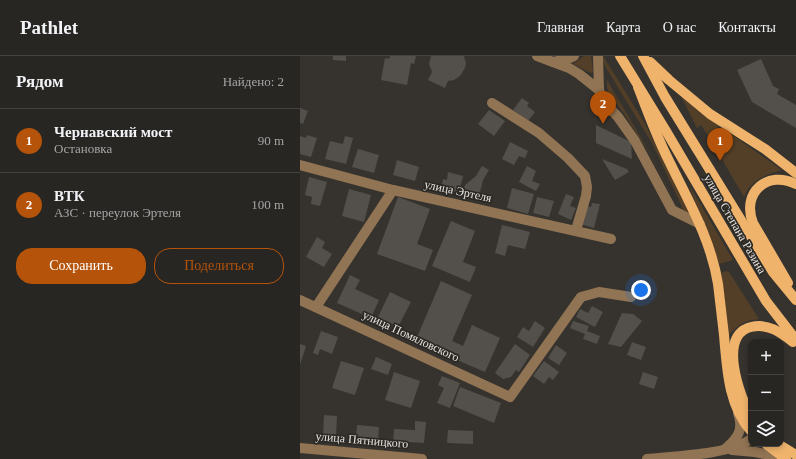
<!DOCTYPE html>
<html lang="ru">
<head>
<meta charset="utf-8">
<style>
	body { margin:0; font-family:Georgia,serif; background:#343230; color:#f1f3f6 }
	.controls { position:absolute; right:12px; bottom:12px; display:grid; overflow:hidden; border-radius:8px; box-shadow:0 2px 6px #0003 }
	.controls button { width:36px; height:36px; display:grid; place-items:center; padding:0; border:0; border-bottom:1px solid #444341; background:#282623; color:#f1f3f6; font:20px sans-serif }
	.you { position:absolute; left:341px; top:234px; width:14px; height:14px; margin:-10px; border:3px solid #fff; border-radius:50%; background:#1a73e8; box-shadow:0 0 0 6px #1a73e833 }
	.badge { display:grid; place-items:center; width:26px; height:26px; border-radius:50%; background:#b45309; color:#fff; font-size:13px; font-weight:700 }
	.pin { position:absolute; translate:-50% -33px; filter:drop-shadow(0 1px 2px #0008) }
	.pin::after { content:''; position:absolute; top:21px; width:14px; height:12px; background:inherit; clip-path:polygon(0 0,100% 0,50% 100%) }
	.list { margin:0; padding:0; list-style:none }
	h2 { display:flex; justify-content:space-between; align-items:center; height:52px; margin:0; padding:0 16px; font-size:17px }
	h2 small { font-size:13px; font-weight:400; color:#a5a5a6 }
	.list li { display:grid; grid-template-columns:26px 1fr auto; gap:12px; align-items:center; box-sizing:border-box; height:64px; padding:0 16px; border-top:1px solid #444341 }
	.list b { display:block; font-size:15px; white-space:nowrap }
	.list p { margin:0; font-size:13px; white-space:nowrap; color:#a5a5a6 }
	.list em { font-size:13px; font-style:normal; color:#a5a5a6 }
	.actions { display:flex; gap:8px; padding:12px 16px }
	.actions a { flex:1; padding:9px 0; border:1px solid #b45309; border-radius:16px; text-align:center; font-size:14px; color:#b45309 }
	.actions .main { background:#b45309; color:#fff }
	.icon { flex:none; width:22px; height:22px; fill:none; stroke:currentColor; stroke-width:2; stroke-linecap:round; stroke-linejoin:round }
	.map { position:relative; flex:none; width:496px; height:403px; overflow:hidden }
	header { display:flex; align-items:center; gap:24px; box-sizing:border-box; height:56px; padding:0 20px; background:#282623; border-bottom:1px solid #444341 }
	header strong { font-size:19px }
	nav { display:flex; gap:22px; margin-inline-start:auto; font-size:14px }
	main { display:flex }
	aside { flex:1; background:#282623 }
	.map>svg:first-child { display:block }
	.green { fill:#533f27 }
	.building { fill:#534f4b }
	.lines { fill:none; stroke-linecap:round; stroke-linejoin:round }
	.minor { stroke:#917453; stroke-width:10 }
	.major { stroke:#efb36c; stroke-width:10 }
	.labels { text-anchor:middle; stroke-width:3.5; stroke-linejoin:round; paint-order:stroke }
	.street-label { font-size:12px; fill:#e5e3e0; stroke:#2c2925 }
</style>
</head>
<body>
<header>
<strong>Pathlet</strong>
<nav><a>Главная</a><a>Карта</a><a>О нас</a><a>Контакты</a></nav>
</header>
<main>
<aside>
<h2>Рядом<small>Найдено: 2</small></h2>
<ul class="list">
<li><span class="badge">1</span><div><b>Чернавский мост</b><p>Остановка</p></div><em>90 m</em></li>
<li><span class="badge">2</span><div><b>ВТК</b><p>АЗС · переулок Эртеля</p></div><em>100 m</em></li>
</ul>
<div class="actions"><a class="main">Сохранить</a><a>Поделиться</a></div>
</aside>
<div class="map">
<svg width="496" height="403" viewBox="0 0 496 403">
	<rect width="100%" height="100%" fill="#36332f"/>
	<g class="green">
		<polygon points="284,0 291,0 293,16 291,17 273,8"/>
		<polygon points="302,0 303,0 344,66 390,157 384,155 352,87 305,10"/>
		<polygon points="307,24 351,99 377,151 350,98 323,56 309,39 307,31"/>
		<polygon points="381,40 402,58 419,69 410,83 401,69 397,72"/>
		<path d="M425,74l57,40c-16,4 -31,10 -38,27l-30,-51z"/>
		<polygon points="388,127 433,204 419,208"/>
		<path d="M426,215l3,1 30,47c-15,2 -20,5 -30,16l-8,-62z"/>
	</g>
	<g class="building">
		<polygon points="33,0 46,0 46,5 33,4"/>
		<polygon points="90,0 116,0 114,8 111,7 107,29 81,24 85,2 89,3"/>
		<polygon points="131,0 164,0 166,8 165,12 160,20 154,24 148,25 145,32 128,24 132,16 129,8"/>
		<polygon points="461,3 473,30 479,33 477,38 496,49 496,72 452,46 437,14"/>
		<polygon points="222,42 229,47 227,50 235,56 228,65 213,54"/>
		<polygon points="0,52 8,55 3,68 0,67"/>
		<polygon points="189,54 205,65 194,80 178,68"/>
		<polygon points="296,69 331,86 332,103 296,87"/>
		<polygon points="7,79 17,82 11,101 0,98 0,80 6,82"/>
		<polygon points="45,80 53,82 46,108 25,103 30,85 43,88"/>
		<polygon points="210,86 228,95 225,102 219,100 214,109 202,103"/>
		<polygon points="58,93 79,99 74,117 52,111"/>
		<polygon points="302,103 327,113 329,116 315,124"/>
		<polygon points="97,104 119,111 115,125 93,119"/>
		<polygon points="182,110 189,114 183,124 178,144 162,138 165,129 176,120"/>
		<polygon points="227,110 236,115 232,125 240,128 236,135 219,126"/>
		<polygon points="148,116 163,120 159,137 141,133 143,123 147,124"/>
		<polygon points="9,121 27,126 20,150 11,148 12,141 5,139"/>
		<polygon points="212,132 234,138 228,158 207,152"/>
		<polygon points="49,133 71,139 64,166 42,160"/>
		<polygon points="266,138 274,141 270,150 276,152 271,164 258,158"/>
		<polygon points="98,141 130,153 117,188 133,194 125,215 77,198"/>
		<polygon points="237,141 254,145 249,161 233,157"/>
		<polygon points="292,147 300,148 294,172 280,168 285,150 291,151"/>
		<polygon points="151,165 175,175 163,206 176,211 170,226 132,210"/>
		<polygon points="202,169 230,176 225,193 208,189 205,200 195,197"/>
		<polygon points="17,181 25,186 22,192 32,198 24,211 6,201"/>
		<polygon points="50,219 60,224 55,233 79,244 71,262 37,247"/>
		<polygon points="141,225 172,239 152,285 163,290 172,269 200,282 185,316 115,286"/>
		<polygon points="90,236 111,246 98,271 78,261"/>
		<polygon points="292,250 303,256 295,271 276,261 280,253 288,257"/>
		<polygon points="322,257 333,258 342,265 321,291 308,288"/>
		<polygon points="235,265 245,272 233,291 217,281 223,271 229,275"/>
		<polygon points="273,265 289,270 287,275 300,280 297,288 283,283 285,278 270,272"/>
		<polygon points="21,275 38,281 32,298 20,293 18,299 13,297"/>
		<polygon points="332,286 346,291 341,304 327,299"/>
		<polygon points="0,288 6,290 0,309"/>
		<polygon points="215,288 230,299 219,316 216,314 211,321 203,323 195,317"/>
		<polygon points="256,289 267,297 259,309 248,302"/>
		<polygon points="76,301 92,308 88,319 71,313"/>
		<polygon points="41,305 64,312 55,339 32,332"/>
		<polygon points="244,305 259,316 253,324 249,321 244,328 233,320"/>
		<polygon points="94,316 120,325 111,352 85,344"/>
		<polygon points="343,316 358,321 354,333 339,328"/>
		<polygon points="142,320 160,327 150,352 137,347 144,332 138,329"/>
		<polygon points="160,331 201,347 194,367 153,350"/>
		<polygon points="24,359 37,360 36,381 23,381"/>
		<polygon points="115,365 126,366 124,387 93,385 94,373 115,374"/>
		<polygon points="57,369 79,371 78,385 56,383"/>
		<polygon points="148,374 173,375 173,388 147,387"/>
	</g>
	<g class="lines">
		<g class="minor">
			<polyline points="237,0 269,12 279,18 299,34"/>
			<polyline points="298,0 299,34 303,45 318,61 335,85 372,154 400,168"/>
			<polyline points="253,6 270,2 274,0"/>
			<polyline points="192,47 239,77 268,102 285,120 287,131 286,140 276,174"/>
			<polyline points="0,109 93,134 311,183"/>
			<polyline points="0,244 210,341 281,241 299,236 331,241"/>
			<polyline points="16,251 93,134"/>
			<polyline points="0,392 122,403"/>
			<path d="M425,393c13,-11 19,-19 13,-36"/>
			<polyline points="432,394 455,396 485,402"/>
			<path d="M347,403c29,-3 81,-4 104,-20"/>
		</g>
		<g class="major">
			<polyline points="320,0 366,75 466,245 496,284"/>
			<polyline points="343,0 365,41 460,195 473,216 496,244"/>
			<polyline points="350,6 369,24 410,58 465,93 496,117"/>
			<path d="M338,31c10,25 19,51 32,76 19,39 41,77 48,121 2,17 4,34 6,51 3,33 4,70 27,96"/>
			<path d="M488,227l-35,-60c-12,-31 15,-53 43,-39"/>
			<path d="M451,361c-11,-20 -34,-82 0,-90 17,-4 29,5 42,15"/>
			<polyline points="466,388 486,403"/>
			<polyline points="478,388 496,399"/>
		</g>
	</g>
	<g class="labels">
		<g class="street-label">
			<text transform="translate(158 135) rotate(12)" y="4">улица Эртеля</text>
			<text transform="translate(435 168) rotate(60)" y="4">улица Степана Разина</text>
			<text transform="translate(111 280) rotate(25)" y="4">улица Помяловского</text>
			<text transform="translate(62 384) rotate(5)" y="4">улица Пятницкого</text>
		</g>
	</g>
</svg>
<div class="controls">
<button>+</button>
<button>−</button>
<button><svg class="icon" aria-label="layers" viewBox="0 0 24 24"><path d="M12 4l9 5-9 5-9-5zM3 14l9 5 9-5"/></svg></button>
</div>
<div class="you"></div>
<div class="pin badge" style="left:420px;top:105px">1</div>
<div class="pin badge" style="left:303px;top:68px">2</div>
</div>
</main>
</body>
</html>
